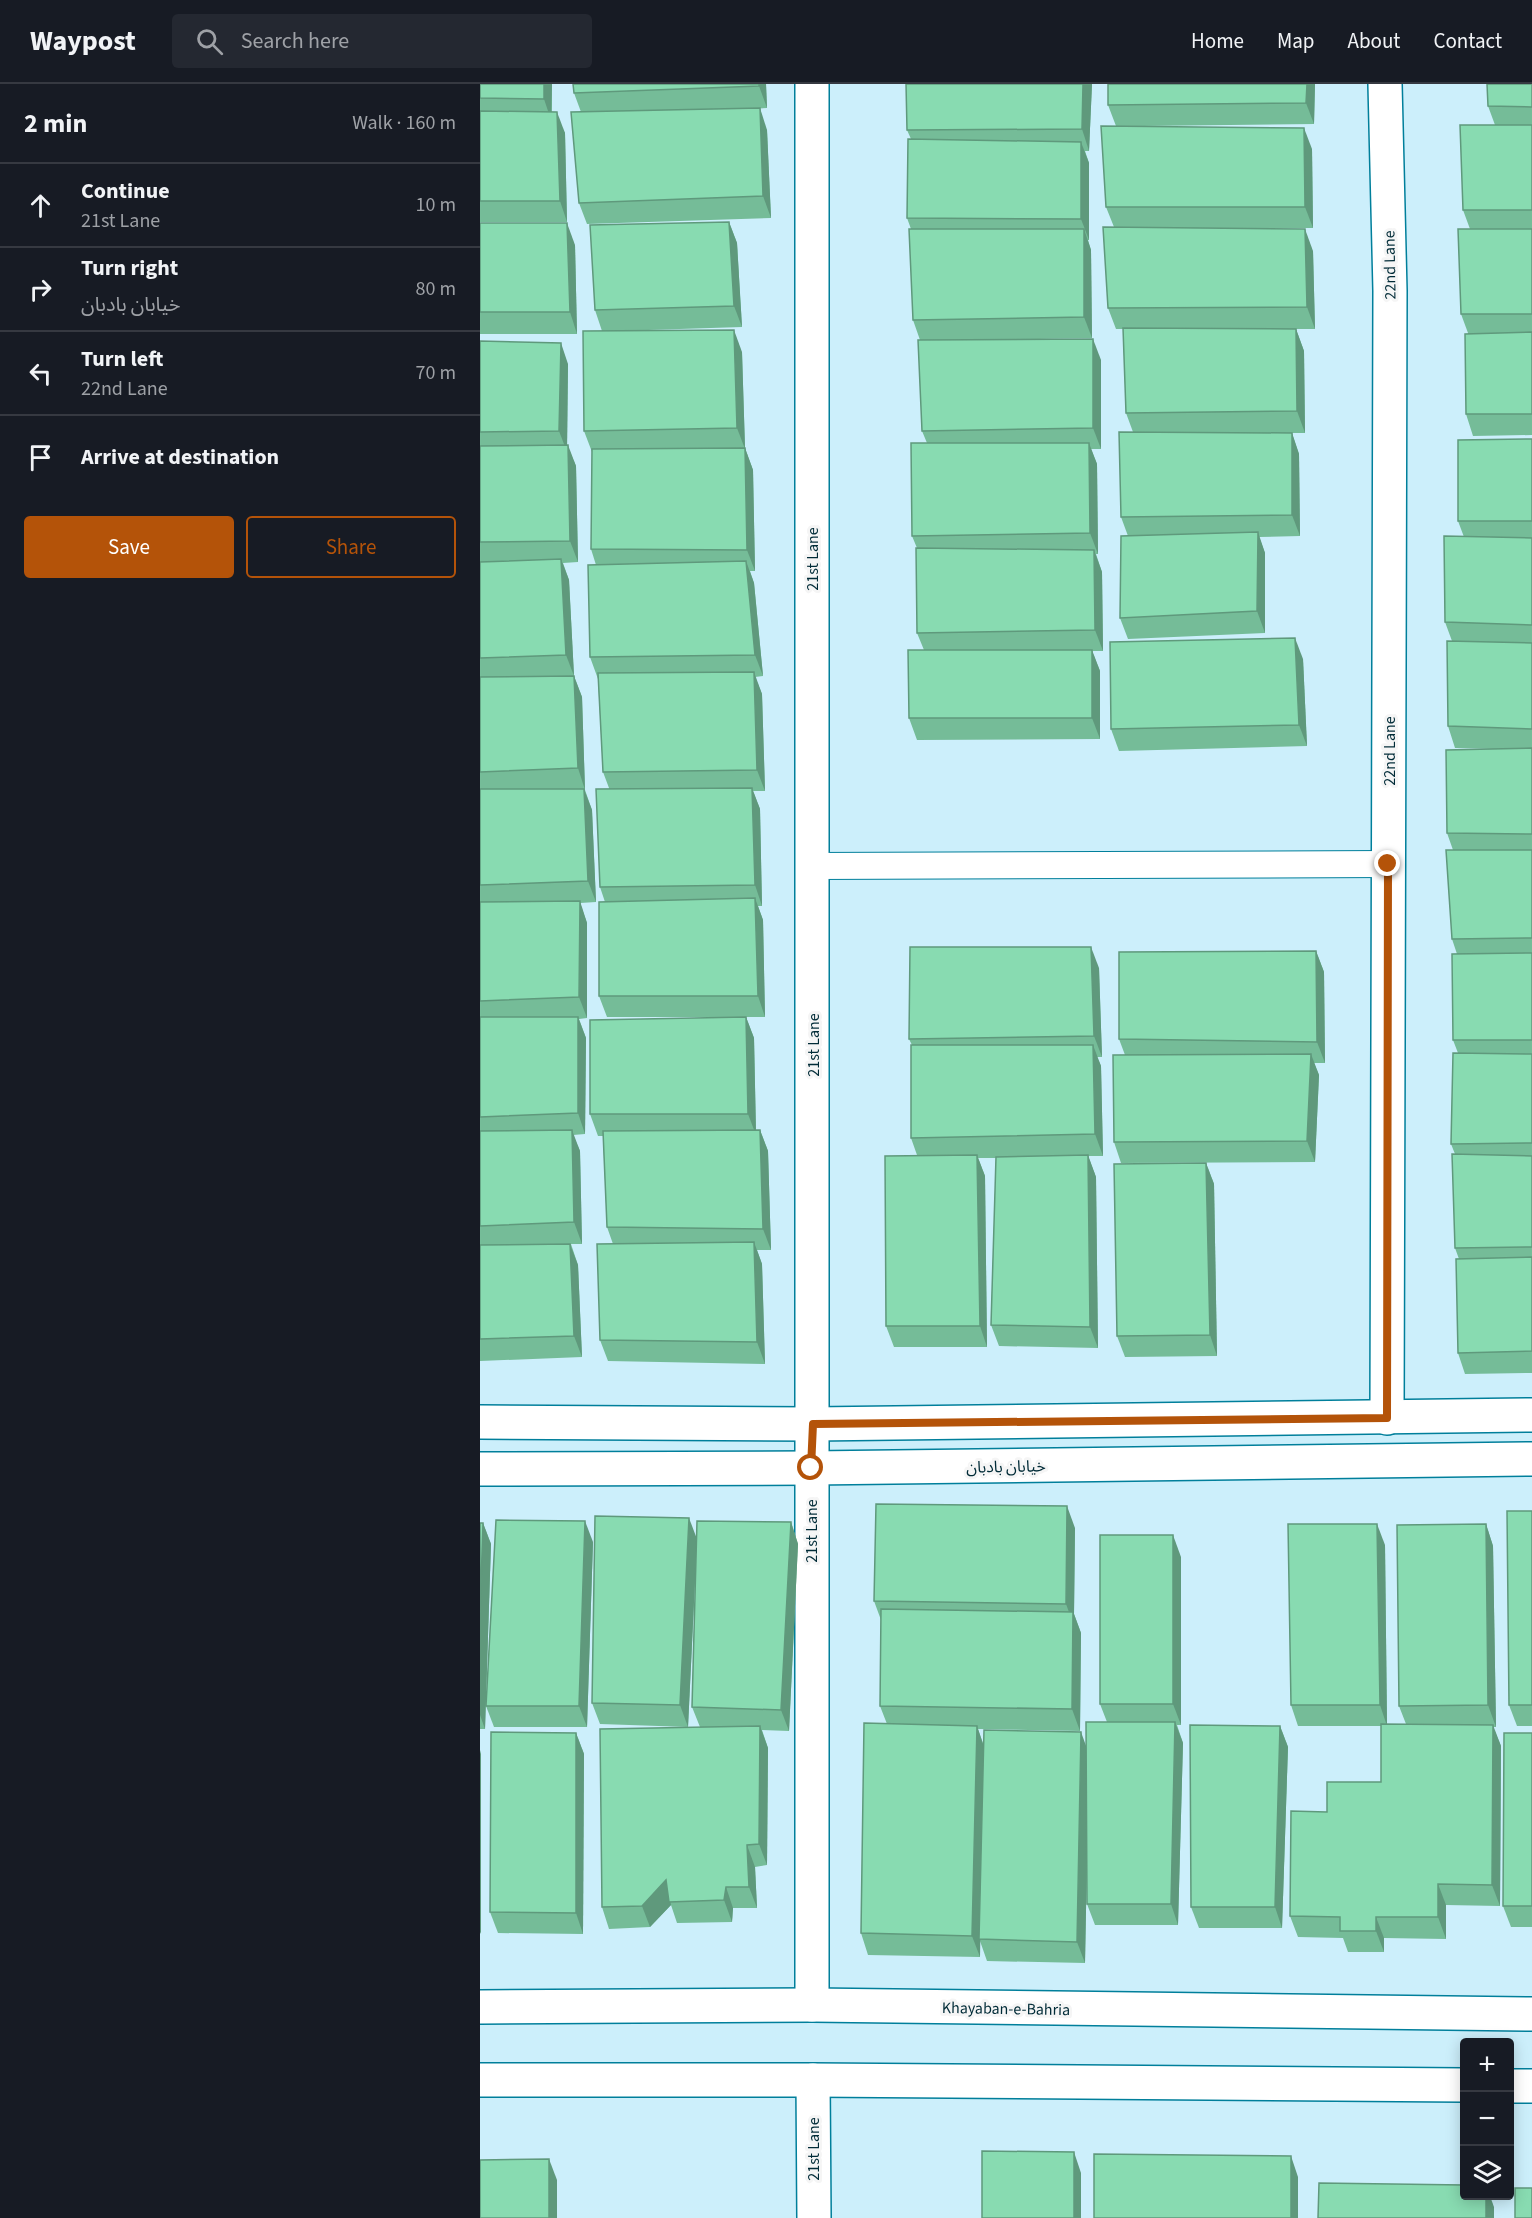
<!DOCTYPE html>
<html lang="en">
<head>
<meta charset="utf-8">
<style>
	body { margin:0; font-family:"Source Sans 3","Noto Sans Arabic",sans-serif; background:#242831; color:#f1f3f6 }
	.controls { position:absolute; right:18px; bottom:18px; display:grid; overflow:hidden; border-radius:6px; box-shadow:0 3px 15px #0003 }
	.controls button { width:54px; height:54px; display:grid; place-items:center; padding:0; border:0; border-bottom:2px solid #363941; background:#171b24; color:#f1f3f6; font:30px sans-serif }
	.stop { position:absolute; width:18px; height:18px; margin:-14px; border:4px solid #b45309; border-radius:50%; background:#fff }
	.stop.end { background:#b45309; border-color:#fff; box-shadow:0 2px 6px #0008 }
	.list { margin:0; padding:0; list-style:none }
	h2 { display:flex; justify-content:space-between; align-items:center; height:78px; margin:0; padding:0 24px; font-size:26px }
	h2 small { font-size:20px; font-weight:400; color:#9ea1a6 }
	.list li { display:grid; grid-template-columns:39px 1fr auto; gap:18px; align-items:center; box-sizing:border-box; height:84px; padding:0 24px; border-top:2px solid #363941 }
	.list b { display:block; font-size:22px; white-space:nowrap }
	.list p { margin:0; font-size:20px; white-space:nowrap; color:#9ea1a6 }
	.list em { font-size:20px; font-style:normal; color:#9ea1a6 }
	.actions { display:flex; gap:12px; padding:18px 24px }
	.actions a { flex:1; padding:14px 0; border:2px solid #b45309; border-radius:6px; text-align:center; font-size:21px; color:#b45309 }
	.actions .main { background:#b45309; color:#fff }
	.icon { flex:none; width:33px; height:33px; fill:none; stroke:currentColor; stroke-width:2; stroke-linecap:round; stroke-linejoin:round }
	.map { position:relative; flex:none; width:1052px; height:2134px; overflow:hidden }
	header { display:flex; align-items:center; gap:36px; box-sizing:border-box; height:84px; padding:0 30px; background:#171b24; border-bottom:2px solid #363941 }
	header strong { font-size:28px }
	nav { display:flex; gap:33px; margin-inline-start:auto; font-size:21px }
	.search { width:420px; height:54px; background:#242831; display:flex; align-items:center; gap:15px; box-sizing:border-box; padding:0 21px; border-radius:6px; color:#9ea1a6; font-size:22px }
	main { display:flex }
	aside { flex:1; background:#171b24 }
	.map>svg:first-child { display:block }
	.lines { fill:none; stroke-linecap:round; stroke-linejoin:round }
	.service-casing { stroke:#007f9b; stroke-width:28 }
	.minor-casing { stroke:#007f9b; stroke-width:36 }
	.secondary-casing { stroke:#007f9b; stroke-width:36 }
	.service { stroke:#fff; stroke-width:26 }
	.minor { stroke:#fff; stroke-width:33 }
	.secondary { stroke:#fff; stroke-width:33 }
	.wall { fill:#75bc98 }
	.shaded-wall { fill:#5f997c }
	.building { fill:#88dbb1; stroke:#5f997c; stroke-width:1.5 }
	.route { stroke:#b45309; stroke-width:8 }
	.labels { text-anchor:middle; stroke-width:6; stroke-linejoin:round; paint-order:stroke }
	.street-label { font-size:16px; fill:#002b37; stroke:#f5f5f5 }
</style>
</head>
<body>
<header>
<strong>Waypost</strong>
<div class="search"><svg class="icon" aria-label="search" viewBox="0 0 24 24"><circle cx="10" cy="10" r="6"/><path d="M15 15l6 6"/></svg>Search here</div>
<nav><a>Home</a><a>Map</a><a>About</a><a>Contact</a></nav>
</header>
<main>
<aside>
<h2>2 min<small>Walk · 160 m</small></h2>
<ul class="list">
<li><svg class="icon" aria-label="ahead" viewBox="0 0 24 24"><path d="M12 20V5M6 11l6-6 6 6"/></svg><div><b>Continue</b><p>21st Lane</p></div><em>10 m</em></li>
<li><svg class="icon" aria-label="right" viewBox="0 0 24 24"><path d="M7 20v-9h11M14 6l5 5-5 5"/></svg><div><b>Turn right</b><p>خیابان بادبان</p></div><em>80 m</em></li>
<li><svg class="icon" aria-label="left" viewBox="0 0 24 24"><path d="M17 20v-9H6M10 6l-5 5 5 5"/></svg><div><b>Turn left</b><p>22nd Lane</p></div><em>70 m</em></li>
<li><svg class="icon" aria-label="arrive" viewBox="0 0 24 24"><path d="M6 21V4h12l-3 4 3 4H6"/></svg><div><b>Arrive at destination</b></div></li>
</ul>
<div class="actions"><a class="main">Save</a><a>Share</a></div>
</aside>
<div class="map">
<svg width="1052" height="2134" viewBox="0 0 1052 2134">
	<rect width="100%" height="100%" fill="#cceffb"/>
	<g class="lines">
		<defs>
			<polyline id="service" points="333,782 908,780"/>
			<g id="minor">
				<polyline points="332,0 332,1921"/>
				<polyline points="905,0 910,207 907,1334"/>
				<polyline points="0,1338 333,1340 1052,1331"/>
				<polyline points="0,1385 331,1384 1052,1375"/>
				<polyline points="333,1996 334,2134"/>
			</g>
			<g id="secondary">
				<polyline points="0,1923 332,1921 1052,1930"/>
				<polyline points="0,1996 333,1996 984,2001"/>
				<polyline points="1030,2002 1052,2002"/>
			</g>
		</defs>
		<use href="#service" class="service-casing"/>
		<use href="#minor" class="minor-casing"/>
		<use href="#secondary" class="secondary-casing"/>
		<use href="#service" class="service"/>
		<use href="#minor" class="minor"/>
		<use href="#secondary" class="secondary"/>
	</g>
	<g class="wall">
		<polygon points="0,0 72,0 72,28 85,49 87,138 0,138"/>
		<polygon points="93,0 286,0 287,24 263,25 287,46 291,134 107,140 99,119 101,28 94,9"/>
		<polygon points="426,0 612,0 609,67 605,67 609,79 609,156 608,156 611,166 612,254 559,255 621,276 621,365 611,365 617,380 618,470 616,470 622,488 623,567 612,567 620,587 620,655 437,656 429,634 444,566 437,549 437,464 432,452 447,359 442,347 440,256 433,236 431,145 427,134 431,55 427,46"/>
		<polygon points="628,0 835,0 834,40 664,42 832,65 833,144 684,144 833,167 835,245 753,245 816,245 824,267 825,349 800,349 812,349 819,370 820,452 779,453 785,469 785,549 648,555 640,534 648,452 641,433 653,348 646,329 643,245 636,245 628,224 634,143 626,123 636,42 628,21"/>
		<polygon points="1052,0 1052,351 993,352 986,330 988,249 981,230 990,145 983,126 1015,41 1008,22"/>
		<polygon points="249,138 257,159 262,243 137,247 262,268 265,364 273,386 275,487 270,487 274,499 283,592 275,593 282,610 285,707 273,707 280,725 282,822 278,822 283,836 285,933 266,933 274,954 276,1046 280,1046 288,1067 291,1166 277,1166 282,1180 285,1280 128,1277 120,1256 133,1160 127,1143 123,1052 118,1052 110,1030 250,933 127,933 119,912 125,818 120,803 129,704 123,688 118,595 110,573 116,481 111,465 112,368 104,347 122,247 115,226"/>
		<polygon points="0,139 95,161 97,250 0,250"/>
		<polygon points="0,257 88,280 87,361 96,382 98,478 83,479 89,496 94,592 102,613 105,706 112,726 116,818 100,819 107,839 107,934 99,935 106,954 105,1050 93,1051 100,1067 102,1160 91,1160 98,1181 102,1273 0,1277"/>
		<polygon points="1052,355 1052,1289 985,1290 978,1269 979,1175 975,1164 975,1070 971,1060 978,969 973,956 977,870 972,855 973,766 967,749 1014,665 975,664 968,642 972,557 965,538 984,453 978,437"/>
		<polygon points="823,575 827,662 639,667 631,645"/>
		<polygon points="836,867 844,888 845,979 834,979 839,991 835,1078 641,1079 634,1058 645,971 639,955"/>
		<polygon points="619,884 622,973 617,973 621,982 623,1072 608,1072 616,1093 618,1264 519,1262 511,1241 516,1074 498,1074 505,1092 507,1263 414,1263 406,1242 437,1071 431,1054 432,961 429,955"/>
		<polygon points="726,1079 734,1100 737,1272 645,1273 637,1252"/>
		<polygon points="1052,1427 1052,1642 1037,1642 1029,1621"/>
		<polygon points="311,1438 318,1460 309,1647 282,1646 288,1664 287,1781 275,1783 277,1824 253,1824 252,1838 197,1839 191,1821 170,1843 129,1845 122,1823 220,1643 212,1623 216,1479 208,1643 120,1640 112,1619 216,1454"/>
		<polygon points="0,1439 3,1439 11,1460 5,1645 0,1645"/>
		<polygon points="1006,1440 1013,1462 1016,1643 1013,1643 1021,1662 1020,1822 966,1821 966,1855 904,1854 904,1868 868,1868 863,1854 818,1853 810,1832 847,1728 901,1698 901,1642 818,1642 811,1621 905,1461 907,1640 926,1640 919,1622"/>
		<polygon points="595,1444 594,1530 601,1549 600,1647 498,1645 504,1662 606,1663 627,1638 620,1620 701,1473 701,1641 697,1641 703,1659 698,1841 615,1841 607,1820 607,1772 605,1879 507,1877 500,1857 500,1873 388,1871 381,1849 407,1640 400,1622 401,1536 394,1517"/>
		<polygon points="113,1458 107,1643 14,1643 6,1622"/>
		<polygon points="800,1642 808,1663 802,1844 719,1844 711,1823"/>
		<polygon points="96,1649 104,1670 103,1850 18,1849 10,1828"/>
		<polygon points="1052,1649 1052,1843 1031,1843 1023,1822"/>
	</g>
	<g class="shaded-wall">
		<polygon points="64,0 72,0 71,36 64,15"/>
		<polygon points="279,0 286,0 287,24 279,2"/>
		<polygon points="603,0 612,0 609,67 602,45"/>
		<polygon points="827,0 835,0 834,40 826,19"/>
		<polygon points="280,24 287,46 291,134 283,112"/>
		<polygon points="77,28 85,49 87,138 80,117"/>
		<polygon points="824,44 832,65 833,144 825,123"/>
		<polygon points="601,58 609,79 609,156 601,135"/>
		<polygon points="249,138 257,159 262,243 254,222"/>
		<polygon points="87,139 95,161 97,250 90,228"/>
		<polygon points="604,145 611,166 612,254 604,233"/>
		<polygon points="825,145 833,167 835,245 827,223"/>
		<polygon points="816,245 824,267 825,349 817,327"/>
		<polygon points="254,246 262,268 265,365 257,344"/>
		<polygon points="613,255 621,276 621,365 613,344"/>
		<polygon points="81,259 88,280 87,368 79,347"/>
		<polygon points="812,349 819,370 820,452 812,431"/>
		<polygon points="609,359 617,380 618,470 610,449"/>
		<polygon points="88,361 96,382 98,478 90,457"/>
		<polygon points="265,364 273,386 275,487 267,466"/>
		<polygon points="778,448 785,469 785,549 777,527"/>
		<polygon points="614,466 622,488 623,567 615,546"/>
		<polygon points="81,475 89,496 94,592 86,571"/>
		<polygon points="266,477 274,499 283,592 275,571"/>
		<polygon points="815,554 823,575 827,662 819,641"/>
		<polygon points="612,566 620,587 620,655 612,634"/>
		<polygon points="274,588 282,610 285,707 277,686"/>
		<polygon points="94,592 102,613 105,706 98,684"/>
		<polygon points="272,704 280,725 282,822 275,801"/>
		<polygon points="104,705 112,726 116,818 108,797"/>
		<polygon points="275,814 283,836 285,933 278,912"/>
		<polygon points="100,817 107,839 107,934 99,913"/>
		<polygon points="611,863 619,884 622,973 614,952"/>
		<polygon points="836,867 844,888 845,979 837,958"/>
		<polygon points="98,933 106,954 105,1050 98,1029"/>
		<polygon points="266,933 274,954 276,1051 268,1030"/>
		<polygon points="613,961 621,982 623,1072 615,1050"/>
		<polygon points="831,970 839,991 835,1078 827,1057"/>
		<polygon points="92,1046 100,1067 102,1160 94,1138"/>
		<polygon points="280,1046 288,1067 291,1166 283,1145"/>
		<polygon points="497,1071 505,1092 507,1263 500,1242"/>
		<polygon points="608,1071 616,1093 618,1264 610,1243"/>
		<polygon points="726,1079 734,1100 737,1272 730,1251"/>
		<polygon points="274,1158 282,1180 285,1280 277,1258"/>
		<polygon points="90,1160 98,1181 102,1273 94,1252"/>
		<polygon points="587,1422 595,1444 594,1530 601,1549 600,1647 592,1625 593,1539 586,1520"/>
		<polygon points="209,1434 217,1455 208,1643 200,1621"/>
		<polygon points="105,1437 113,1458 107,1643 99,1622"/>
		<polygon points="311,1438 318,1460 309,1647 301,1626"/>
		<polygon points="3,1439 11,1460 5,1645 0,1631 0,1531"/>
		<polygon points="897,1440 905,1461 907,1642 900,1621"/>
		<polygon points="1006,1440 1013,1462 1016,1643 1008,1621"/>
		<polygon points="693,1451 701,1473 701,1641 693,1620"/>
		<polygon points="695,1638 703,1659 698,1841 691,1820"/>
		<polygon points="1013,1641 1021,1662 1020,1822 1012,1801"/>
		<polygon points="280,1642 288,1664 287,1781 279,1760"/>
		<polygon points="497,1642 504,1663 500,1873 492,1852"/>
		<polygon points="800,1642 808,1663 802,1844 795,1823"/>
		<polygon points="601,1648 609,1670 605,1879 597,1858"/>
		<polygon points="96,1649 104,1670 103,1850 96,1829"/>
		<polygon points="0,1666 1,1670 1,1850 0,1848"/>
		<polygon points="267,1761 275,1783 277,1824 269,1803"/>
		<polygon points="186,1796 191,1821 170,1843 162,1822"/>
		<polygon points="958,1800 966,1821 966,1855 958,1833"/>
		<polygon points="246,1803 253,1824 252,1838 244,1816"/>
		<polygon points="896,1833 904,1854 904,1868 896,1847"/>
		<polygon points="594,2068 601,2089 601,2134 594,2134"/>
		<polygon points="811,2072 818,2093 818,2134 811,2134"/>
		<polygon points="69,2075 77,2096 77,2134 69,2134"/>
		<polygon points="1006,2112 1010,2112 1014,2123 1014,2134 1006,2134"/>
	</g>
	<g class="building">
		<polygon points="0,0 64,0 64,15 0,14"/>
		<polygon points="93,0 279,0 279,2 94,9"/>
		<polygon points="426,0 603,0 602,45 427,46"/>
		<polygon points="628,0 827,0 826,19 628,21"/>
		<polygon points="1007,0 1052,0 1052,23 1008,22"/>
		<polygon points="280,24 283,112 99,119 91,28"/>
		<polygon points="0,27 77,28 80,117 0,117"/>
		<polygon points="980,41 1052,41 1052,126 983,126"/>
		<polygon points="621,42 824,44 825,123 626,123"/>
		<polygon points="428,55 601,58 601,135 427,134"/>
		<polygon points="249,138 254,222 115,226 110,141"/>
		<polygon points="0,139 87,139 90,228 0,228"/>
		<polygon points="623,143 825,145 827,223 628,224"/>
		<polygon points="429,145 604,145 604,233 433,236"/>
		<polygon points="978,145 1052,145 1052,230 981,230"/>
		<polygon points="643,244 816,245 817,327 646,329"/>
		<polygon points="254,246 257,344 104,347 103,247"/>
		<polygon points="1052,248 1052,330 986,330 985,250"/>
		<polygon points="613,255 613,344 442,347 438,256"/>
		<polygon points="0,257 81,259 79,347 0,348"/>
		<polygon points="639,348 812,349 812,431 641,433"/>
		<polygon points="1052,355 1052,437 978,437 978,356"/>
		<polygon points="431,359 609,359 610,449 432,452"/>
		<polygon points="88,361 90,457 0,458 0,362"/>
		<polygon points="265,364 267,466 111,465 112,365"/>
		<polygon points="778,448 777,527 640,534 641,452"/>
		<polygon points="964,452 1052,454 1052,541 965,538"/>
		<polygon points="436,464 614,466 615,546 437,549"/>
		<polygon points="81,475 86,571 0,574 0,478"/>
		<polygon points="266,477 275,571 110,573 108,481"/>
		<polygon points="815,554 819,641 631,645 630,558"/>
		<polygon points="967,557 1052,559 1052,645 968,642"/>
		<polygon points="428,566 612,566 612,634 429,634"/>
		<polygon points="274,588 277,686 123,688 118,589"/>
		<polygon points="94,592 98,684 0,688 0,593"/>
		<polygon points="1052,664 1052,750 967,749 966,666"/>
		<polygon points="272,704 275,801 120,803 116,705"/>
		<polygon points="0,705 104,705 108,797 0,801"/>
		<polygon points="966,766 1052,766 1052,854 972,855"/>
		<polygon points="275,814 278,912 119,912 119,818"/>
		<polygon points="100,817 99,913 0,917 0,818"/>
		<polygon points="430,863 611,863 614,952 429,955"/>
		<polygon points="836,867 837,958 639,955 639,868"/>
		<polygon points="1052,869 1052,956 973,956 972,870"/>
		<polygon points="0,933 98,933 98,1029 0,1033"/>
		<polygon points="266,933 268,1030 110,1030 110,936"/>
		<polygon points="431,961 613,961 615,1050 431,1054"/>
		<polygon points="973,969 1052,970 1052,1059 971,1060"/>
		<polygon points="831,970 827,1057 634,1058 633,971"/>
		<polygon points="92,1046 94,1138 0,1142 0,1047"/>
		<polygon points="280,1046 283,1145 127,1143 123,1047"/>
		<polygon points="972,1070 1052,1072 1052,1163 975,1164"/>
		<polygon points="497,1071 500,1242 406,1242 405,1072"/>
		<polygon points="608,1071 610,1243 511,1241 516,1073"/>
		<polygon points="726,1079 730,1251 637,1252 634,1080"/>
		<polygon points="274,1158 277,1258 120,1256 117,1160"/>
		<polygon points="90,1160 94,1252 0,1255 0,1161"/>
		<polygon points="1052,1173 1052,1267 978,1269 976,1175"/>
		<polygon points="396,1420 587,1422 586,1520 394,1517"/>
		<polygon points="1027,1427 1052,1427 1052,1621 1029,1621"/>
		<polygon points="115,1432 209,1434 200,1621 112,1619"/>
		<polygon points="16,1436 105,1437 99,1622 6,1622"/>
		<polygon points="217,1437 311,1438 301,1626 212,1623"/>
		<polygon points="0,1439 3,1439 0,1531"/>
		<polygon points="808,1440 897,1440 900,1621 811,1621"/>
		<polygon points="1006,1440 1008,1621 919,1622 917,1441"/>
		<rect x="620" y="1451" width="73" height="169"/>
		<polygon points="401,1525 593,1528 592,1625 400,1622"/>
		<polygon points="606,1638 695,1638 691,1820 607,1820"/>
		<polygon points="384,1639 497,1642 492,1852 381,1849"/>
		<polygon points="901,1640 1013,1641 1012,1801 958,1800 958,1833 896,1833 896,1847 860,1847 860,1833 810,1832 811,1727 847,1728 847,1698 901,1698"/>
		<polygon points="710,1641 800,1642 795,1823 711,1823"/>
		<polygon points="280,1642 279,1760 267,1761 269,1803 246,1803 244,1816 189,1818 186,1796 162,1822 122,1823 120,1645"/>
		<polygon points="504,1646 601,1648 597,1858 499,1855"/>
		<polygon points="11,1648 96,1649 96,1829 10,1828"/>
		<polygon points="1024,1649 1052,1649 1052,1822 1023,1822"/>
		<polygon points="502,2067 594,2068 594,2134 502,2134"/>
		<polygon points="614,2070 811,2072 811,2134 614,2134"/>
		<polygon points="69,2075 69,2134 0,2134 0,2076"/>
		<polygon points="839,2099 984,2101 984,2112 1006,2112 1006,2134 838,2134"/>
		<rect x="1035" y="2104" width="17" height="30"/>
	</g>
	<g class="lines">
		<polyline class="route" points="331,1384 333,1340 907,1334 908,780"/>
	</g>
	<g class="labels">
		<g class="street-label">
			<text transform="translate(909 181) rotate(-91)" y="6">22nd Lane</text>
			<text transform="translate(332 475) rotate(-90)" y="6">21st Lane</text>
			<text transform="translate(909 667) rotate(-90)" y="6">22nd Lane</text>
			<text transform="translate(333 961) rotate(-90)" y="6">21st Lane</text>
			<text transform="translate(526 1382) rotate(-1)" y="6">خیابان بادبان</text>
			<text transform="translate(331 1447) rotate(-90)" y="6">21st Lane</text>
			<text transform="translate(526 1924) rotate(1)" y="6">Khayaban-e-Bahria</text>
			<text transform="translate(333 2065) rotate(-90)" y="6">21st Lane</text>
		</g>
	</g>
</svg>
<div class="controls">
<button>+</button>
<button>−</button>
<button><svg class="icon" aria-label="layers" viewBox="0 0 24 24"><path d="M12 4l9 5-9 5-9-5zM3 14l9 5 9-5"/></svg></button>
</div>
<div class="stop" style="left:331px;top:1384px"></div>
<div class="stop end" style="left:908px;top:780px"></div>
</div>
</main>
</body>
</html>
